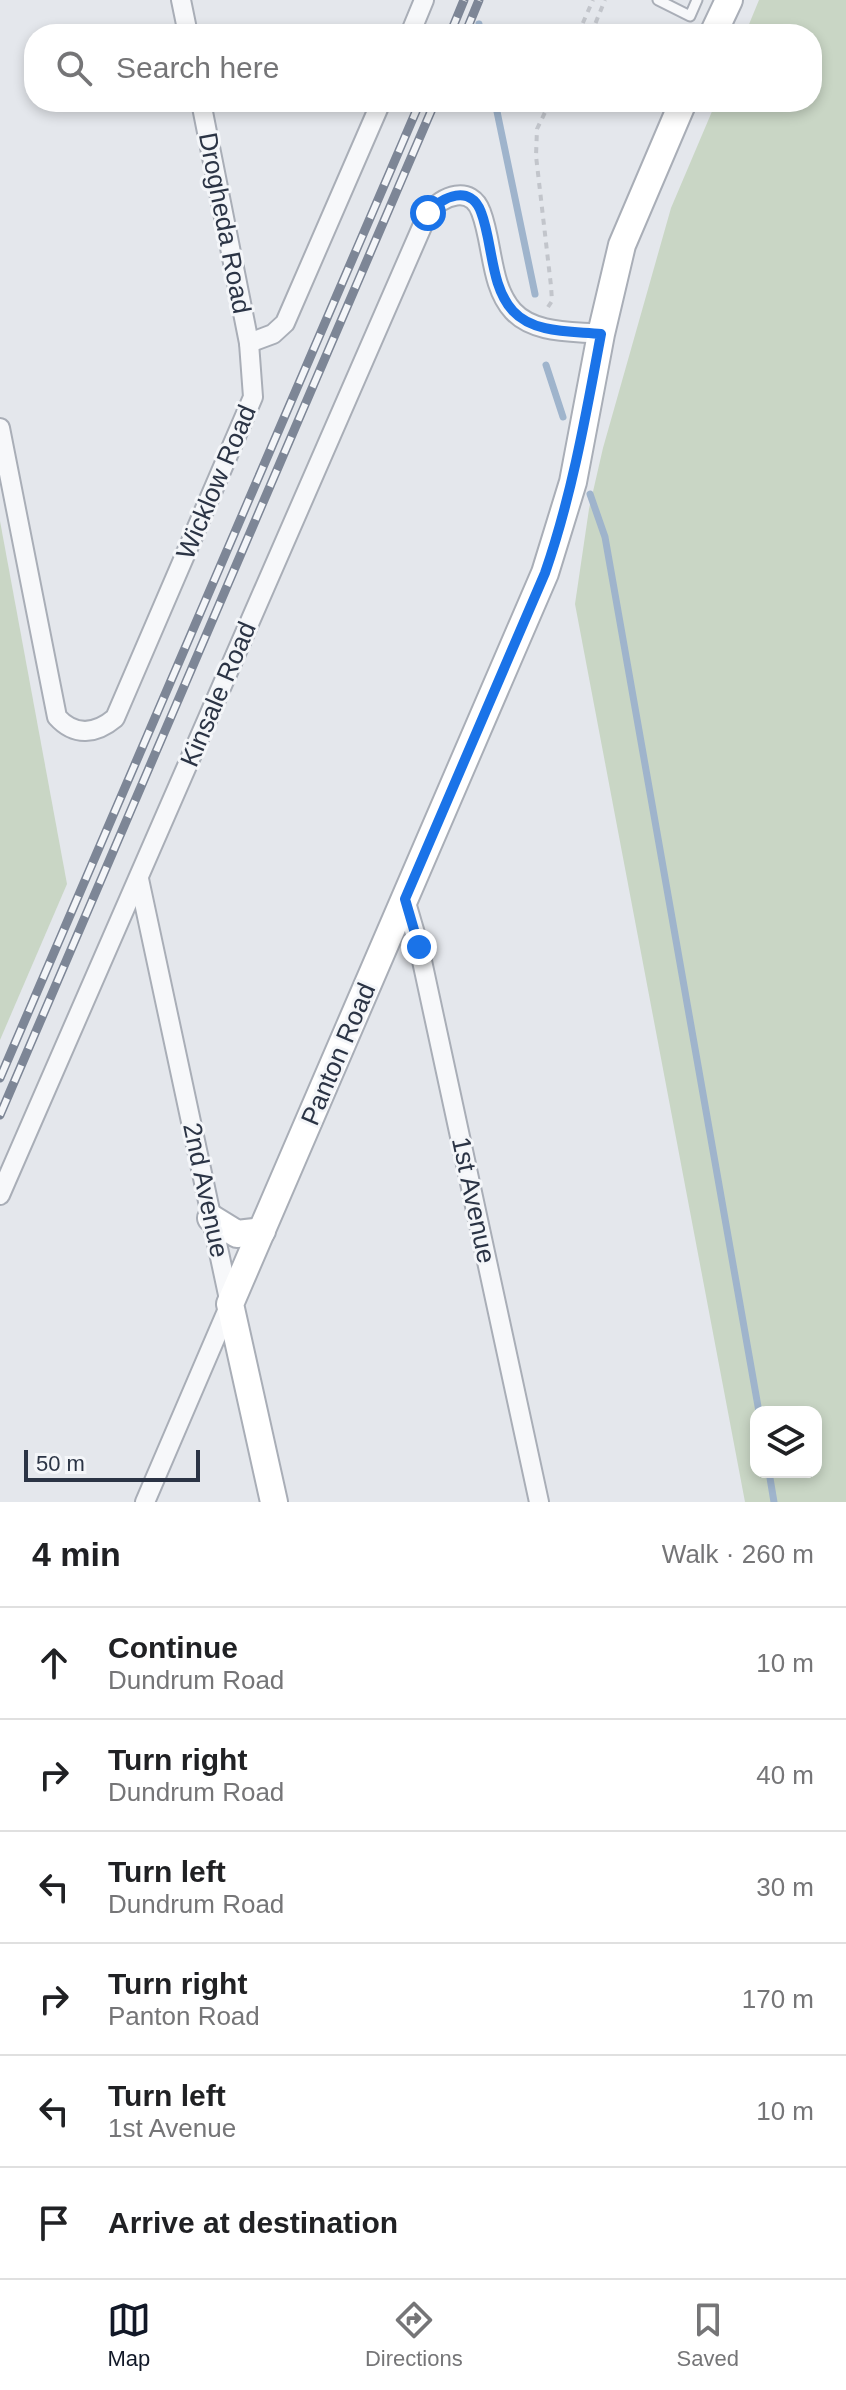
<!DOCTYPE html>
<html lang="en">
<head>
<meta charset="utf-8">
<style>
	body { margin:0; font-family:Arial,sans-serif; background:#f2f2f2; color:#202124 }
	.controls { position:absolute; right:24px; bottom:24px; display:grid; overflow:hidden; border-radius:16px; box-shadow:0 4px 12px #0003 }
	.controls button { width:72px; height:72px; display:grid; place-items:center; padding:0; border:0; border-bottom:2px solid #e0e0e0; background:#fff; color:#202124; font:40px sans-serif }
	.scale { position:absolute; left:24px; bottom:20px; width:176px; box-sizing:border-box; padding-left:8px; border:4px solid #2b3445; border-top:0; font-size:22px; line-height:28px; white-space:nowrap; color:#2b3445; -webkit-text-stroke:6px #f4f6f9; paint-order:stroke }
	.stop { position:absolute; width:24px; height:24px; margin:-18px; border:6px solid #1a73e8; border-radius:50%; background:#fff }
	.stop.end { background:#1a73e8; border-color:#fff; box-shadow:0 2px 8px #0008 }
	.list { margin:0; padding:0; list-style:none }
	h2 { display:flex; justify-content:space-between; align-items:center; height:104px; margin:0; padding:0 32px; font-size:34px }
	h2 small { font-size:26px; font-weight:400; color:#757577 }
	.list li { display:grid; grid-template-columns:52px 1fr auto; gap:24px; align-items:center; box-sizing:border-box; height:112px; padding:0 32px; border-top:2px solid #e0e0e0 }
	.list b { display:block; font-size:30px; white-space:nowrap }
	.list p { margin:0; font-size:26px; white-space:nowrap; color:#757577 }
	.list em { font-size:26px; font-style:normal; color:#757577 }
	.icon { flex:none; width:44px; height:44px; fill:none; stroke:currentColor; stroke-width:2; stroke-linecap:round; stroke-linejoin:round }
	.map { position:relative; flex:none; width:846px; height:1502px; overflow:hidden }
	.search { position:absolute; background:#fff; box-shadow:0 4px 12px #0003; left:24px; right:24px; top:24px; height:88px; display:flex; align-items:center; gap:20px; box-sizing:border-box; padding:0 28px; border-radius:32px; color:#757577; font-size:30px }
	.sheet { height:776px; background:#fff }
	nav { display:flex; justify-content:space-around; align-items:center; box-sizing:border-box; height:112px; border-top:2px solid #e0e0e0; background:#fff; font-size:22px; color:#757577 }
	nav a { display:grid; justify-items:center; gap:4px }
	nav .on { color:#111827 }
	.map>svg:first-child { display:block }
	.green { fill:#c9d6c5; fill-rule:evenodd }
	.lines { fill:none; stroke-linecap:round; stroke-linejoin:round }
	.stream { stroke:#9fb4cc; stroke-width:7 }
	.lane-casing { stroke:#a9aeb7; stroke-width:13 }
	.street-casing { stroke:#a9aeb7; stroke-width:22 }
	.secondary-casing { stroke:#a9aeb7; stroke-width:30 }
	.path { stroke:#c2c5cb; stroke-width:4; stroke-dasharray:6 6; stroke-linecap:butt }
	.lane { stroke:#f7f8fa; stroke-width:9 }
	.street { stroke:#f7f8fa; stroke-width:18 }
	.secondary { stroke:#fff; stroke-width:26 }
	.rail-casing { stroke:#7d8696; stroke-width:9 }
	.rail { stroke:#f4f6f9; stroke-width:6; stroke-dasharray:18; stroke-linecap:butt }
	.route { stroke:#1a73e8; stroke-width:10 }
	.labels { text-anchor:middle; stroke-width:6; stroke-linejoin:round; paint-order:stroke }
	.street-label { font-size:26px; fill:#2b3445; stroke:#f4f6f9 }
</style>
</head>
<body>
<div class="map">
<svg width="846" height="1502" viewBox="0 0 846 1502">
	<rect width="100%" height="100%" fill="#e4e7ec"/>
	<g class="green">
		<path d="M759,0h87v1502h-101l-170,-898 14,-95 14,-61 68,-240 45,-106h96v-68h-67zM756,1412h60v60h-60z"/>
		<polygon points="0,521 67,884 0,1040"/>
	</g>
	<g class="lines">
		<g class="stream">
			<polyline points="479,24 481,34"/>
			<polyline points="495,102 535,294"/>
			<polyline points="546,365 563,417"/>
			<polyline points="590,494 605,537 759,1412"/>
			<polyline points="769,1472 774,1502"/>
		</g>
		<defs>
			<polyline id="lane" points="658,0 690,16 697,0"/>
			<g id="street">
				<polyline points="181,0 188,34"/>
				<polyline points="410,34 424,0"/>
				<polyline points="249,343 273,334 285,323 381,102"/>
				<path d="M0,428l57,289c18,20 39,17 58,1l138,-321 -4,-54 -48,-241"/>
				<polyline points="139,879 230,1304 145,1502"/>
				<polyline points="405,899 419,947 539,1502"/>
				<path d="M0,1195l428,-982c14,-17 43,-29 53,-1 12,31 9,74 32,99 21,23 60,20 88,23"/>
			</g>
			<g id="secondary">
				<polyline points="713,34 729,0"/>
				<polyline points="211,1218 237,1234 262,1231"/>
				<polyline points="274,1502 230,1304 545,573 573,482 601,334 622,245 683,102"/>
			</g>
		</defs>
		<use href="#lane" class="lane-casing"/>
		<use href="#street" class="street-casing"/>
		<use href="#secondary" class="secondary-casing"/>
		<g class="path">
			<polyline points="578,34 593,0"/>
			<polyline points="591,34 605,0"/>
			<polyline points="548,307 552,301 551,286 536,156 537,129 550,102"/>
		</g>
		<use href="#lane" class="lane"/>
		<use href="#street" class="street"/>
		<use href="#secondary" class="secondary"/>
		<defs>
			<g id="rail">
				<polyline points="450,34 464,0"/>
				<polyline points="465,34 479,0"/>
				<polyline points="0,1078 420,102"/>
				<polyline points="0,1115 435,102"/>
			</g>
		</defs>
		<use href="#rail" class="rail-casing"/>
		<use href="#rail" class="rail"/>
	</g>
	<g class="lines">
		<path class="route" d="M419,947l-14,-48 140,-326c27,-78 41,-158 56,-239 -28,-3 -67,0 -88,-23 -23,-25 -20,-68 -32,-99 -10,-28 -39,-16 -53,1"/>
	</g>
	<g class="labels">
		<g class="street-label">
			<text transform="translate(225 223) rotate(79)" y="9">Drogheda Road</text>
			<text transform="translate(216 482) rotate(-67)" y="9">Wicklow Road</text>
			<text transform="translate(218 694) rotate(-67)" y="9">Kinsale Road</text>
			<text transform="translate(338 1054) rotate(-67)" y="9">Panton Road</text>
			<text transform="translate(206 1190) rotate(78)" y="9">2nd Avenue</text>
			<text transform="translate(474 1200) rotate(78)" y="9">1st Avenue</text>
		</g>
	</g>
</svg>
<div class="controls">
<button><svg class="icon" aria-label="layers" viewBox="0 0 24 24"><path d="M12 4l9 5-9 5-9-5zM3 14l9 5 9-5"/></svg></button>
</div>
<div class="scale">50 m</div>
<div class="stop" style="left:428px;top:213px"></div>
<div class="stop end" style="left:419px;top:947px"></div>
<div class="search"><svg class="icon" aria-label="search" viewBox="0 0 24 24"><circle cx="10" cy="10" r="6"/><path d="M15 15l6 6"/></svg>Search here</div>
</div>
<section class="sheet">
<h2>4 min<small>Walk · 260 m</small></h2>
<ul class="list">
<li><svg class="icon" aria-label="ahead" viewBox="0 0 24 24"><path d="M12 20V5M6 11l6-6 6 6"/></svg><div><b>Continue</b><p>Dundrum Road</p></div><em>10 m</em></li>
<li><svg class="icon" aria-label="right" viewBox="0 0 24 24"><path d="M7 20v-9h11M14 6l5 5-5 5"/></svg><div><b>Turn right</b><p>Dundrum Road</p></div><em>40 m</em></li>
<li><svg class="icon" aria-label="left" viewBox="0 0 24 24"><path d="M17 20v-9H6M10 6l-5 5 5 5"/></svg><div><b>Turn left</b><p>Dundrum Road</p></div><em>30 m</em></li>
<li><svg class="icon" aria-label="right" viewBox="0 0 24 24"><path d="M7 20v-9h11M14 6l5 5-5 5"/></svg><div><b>Turn right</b><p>Panton Road</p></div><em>170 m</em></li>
<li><svg class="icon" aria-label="left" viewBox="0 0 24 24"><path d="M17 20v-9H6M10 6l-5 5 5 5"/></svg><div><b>Turn left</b><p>1st Avenue</p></div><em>10 m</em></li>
<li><svg class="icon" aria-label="arrive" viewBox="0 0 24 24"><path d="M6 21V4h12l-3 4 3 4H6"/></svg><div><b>Arrive at destination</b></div></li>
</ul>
</section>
<nav>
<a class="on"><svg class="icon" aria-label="map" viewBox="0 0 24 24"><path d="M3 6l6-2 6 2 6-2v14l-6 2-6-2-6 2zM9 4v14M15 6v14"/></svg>Map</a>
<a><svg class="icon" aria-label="directions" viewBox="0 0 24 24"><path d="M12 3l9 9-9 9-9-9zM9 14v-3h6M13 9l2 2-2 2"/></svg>Directions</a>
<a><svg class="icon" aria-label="saved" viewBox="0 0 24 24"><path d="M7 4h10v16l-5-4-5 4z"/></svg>Saved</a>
</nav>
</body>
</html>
